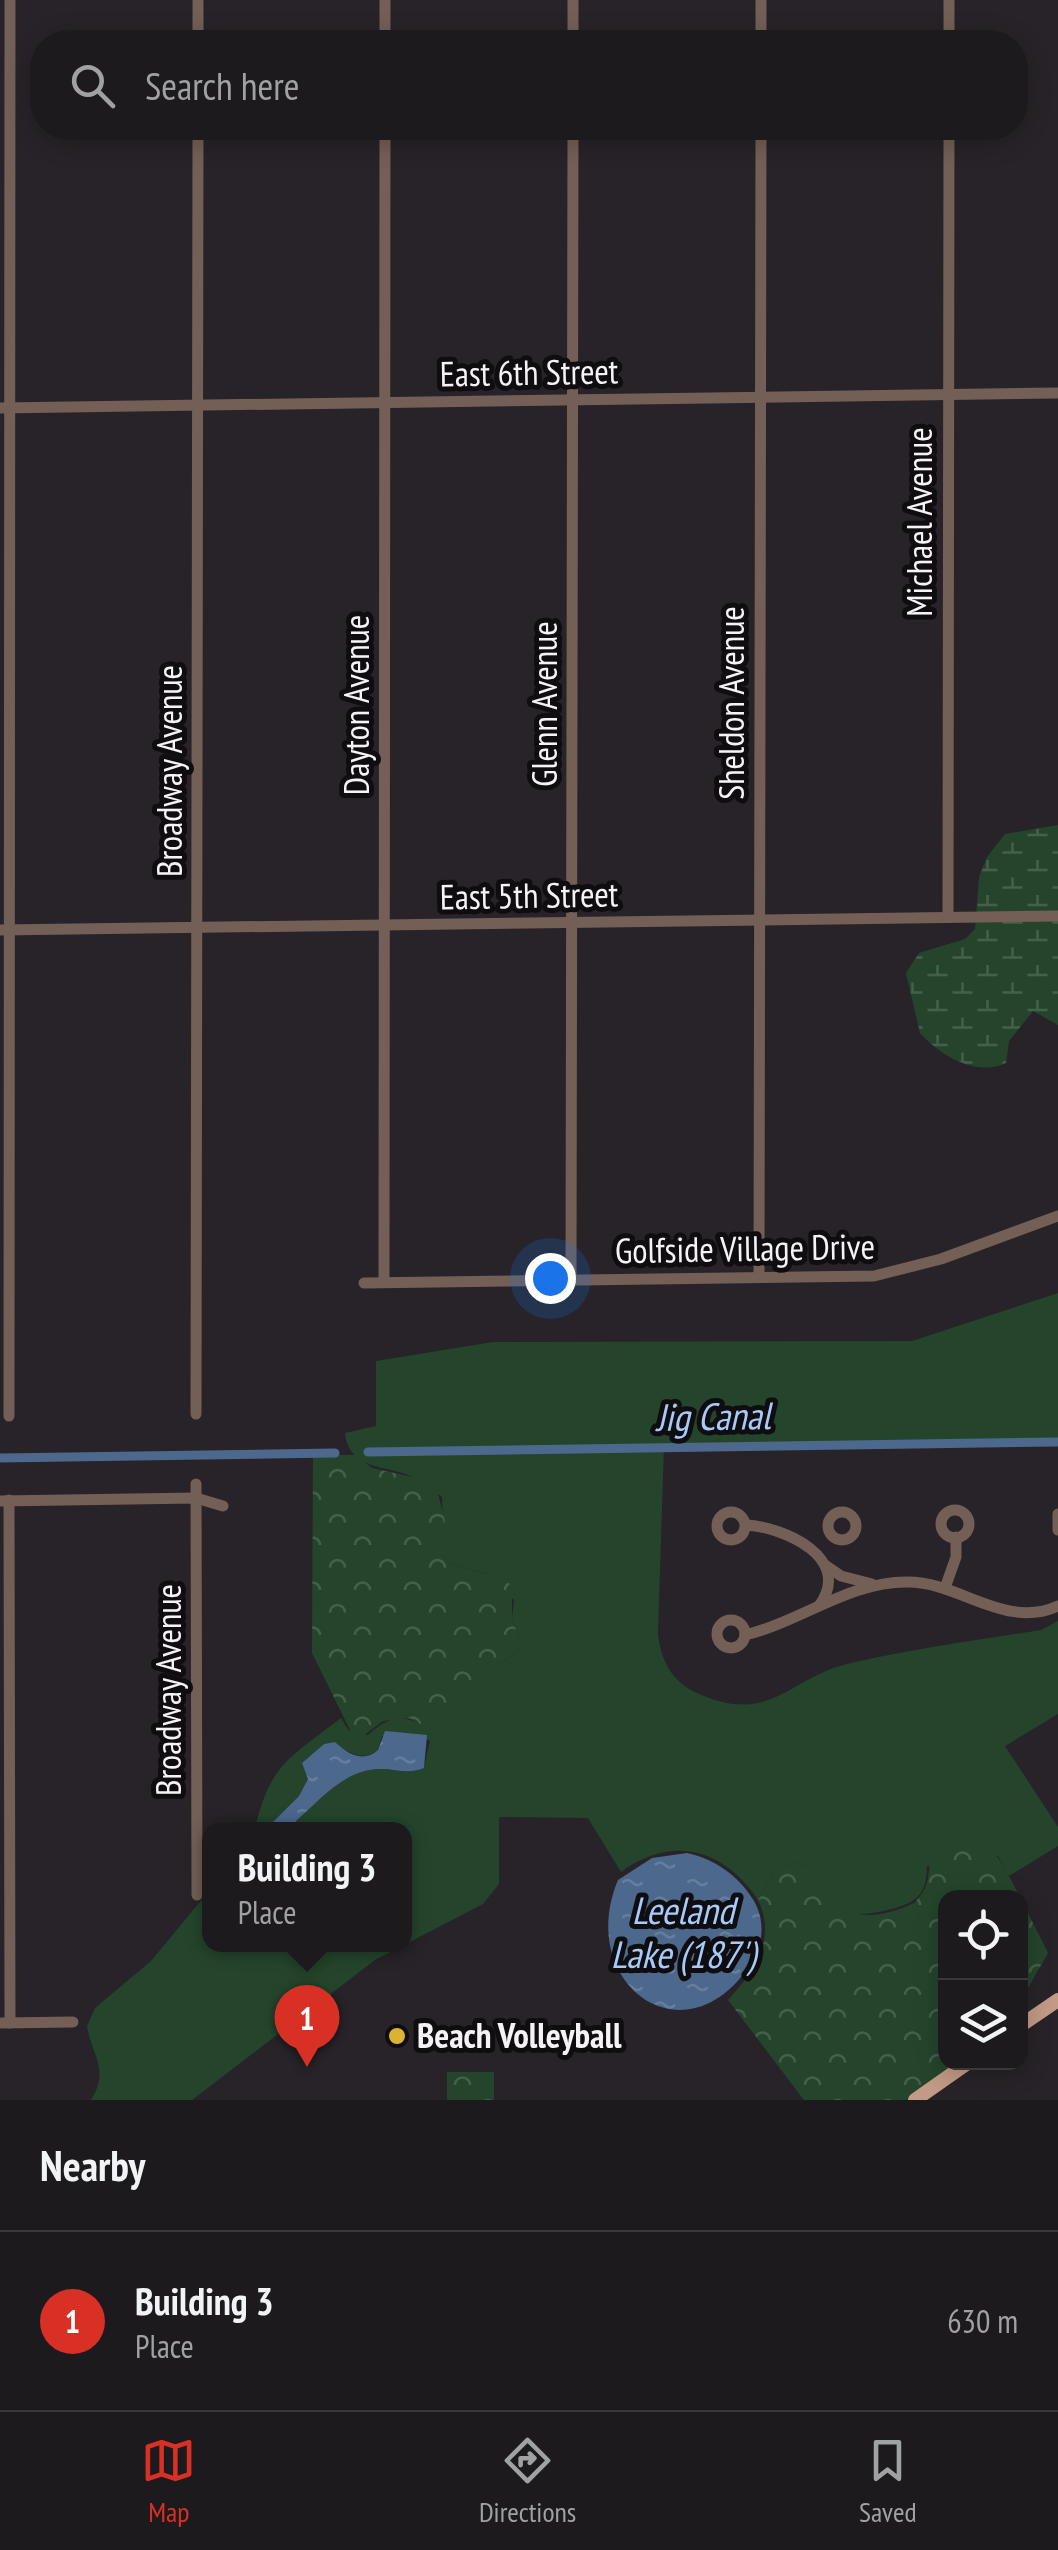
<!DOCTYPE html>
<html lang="en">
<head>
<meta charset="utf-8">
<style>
	body { margin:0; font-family:"PT Sans Narrow",sans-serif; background:#2a272b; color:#f1f3f6 }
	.controls { position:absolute; right:30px; bottom:30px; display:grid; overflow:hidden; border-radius:20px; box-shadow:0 5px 25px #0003 }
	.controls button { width:90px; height:90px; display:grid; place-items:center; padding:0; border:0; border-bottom:2px solid #3b383c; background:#1d1a1e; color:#f1f3f6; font:50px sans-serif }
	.you { position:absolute; left:550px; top:1278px; width:35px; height:35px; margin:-25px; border:8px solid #fff; border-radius:50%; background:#1a73e8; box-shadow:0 0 0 15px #1a73e833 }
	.badge { display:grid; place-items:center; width:65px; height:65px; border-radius:50%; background:#d93025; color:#fff; font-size:32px; font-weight:700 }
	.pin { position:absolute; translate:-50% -82px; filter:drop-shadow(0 2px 5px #0008) }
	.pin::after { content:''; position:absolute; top:52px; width:35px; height:30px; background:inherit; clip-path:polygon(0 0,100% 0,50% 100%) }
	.popup { position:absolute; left:202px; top:1822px; width:210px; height:130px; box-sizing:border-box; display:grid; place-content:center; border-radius:20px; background:#1d1a1e; filter:drop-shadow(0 2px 8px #0005); font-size:32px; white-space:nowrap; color:#a0a1a4 }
	.popup b { font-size:38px; color:#f1f3f6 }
	.popup::after { content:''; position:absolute; left:50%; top:100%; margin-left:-20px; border:20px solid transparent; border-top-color:#1d1a1e }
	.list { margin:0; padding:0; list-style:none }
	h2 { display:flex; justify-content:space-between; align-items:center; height:130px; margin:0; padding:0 40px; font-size:42px }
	h2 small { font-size:32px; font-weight:400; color:#a0a1a4 }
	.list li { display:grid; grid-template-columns:65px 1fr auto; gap:30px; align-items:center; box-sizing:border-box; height:180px; padding:0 40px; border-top:2px solid #3b383c }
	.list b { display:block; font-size:38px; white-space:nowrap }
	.list p { margin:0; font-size:32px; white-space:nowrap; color:#a0a1a4 }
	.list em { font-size:32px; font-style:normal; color:#a0a1a4 }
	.icon { flex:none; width:55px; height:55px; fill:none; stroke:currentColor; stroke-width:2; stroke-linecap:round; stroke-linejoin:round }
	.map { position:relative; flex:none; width:1058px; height:2100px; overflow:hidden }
	.search { position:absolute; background:#1d1a1e; box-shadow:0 5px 25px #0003; left:30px; right:30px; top:30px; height:110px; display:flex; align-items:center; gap:25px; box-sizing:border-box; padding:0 35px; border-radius:40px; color:#a0a1a4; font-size:38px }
	.sheet { height:310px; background:#1d1a1e }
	nav { display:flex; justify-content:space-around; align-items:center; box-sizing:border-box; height:140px; border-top:2px solid #3b383c; background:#1d1a1e; font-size:28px; color:#a0a1a4 }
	nav a { display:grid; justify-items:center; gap:5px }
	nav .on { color:#d93025 }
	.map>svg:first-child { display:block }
	.grass { fill:#24452c }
	.forest { fill:url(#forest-crowns) }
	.wetland { fill:url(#wetland-marsh) }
	.water { fill:url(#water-ripples) }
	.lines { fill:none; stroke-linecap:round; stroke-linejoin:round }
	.canal { stroke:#4c688c; stroke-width:9 }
	.minor { stroke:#735f55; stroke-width:11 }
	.major { stroke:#c29a85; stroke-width:14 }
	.poi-dot { fill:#dcb233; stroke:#0f0d0f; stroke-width:4 }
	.labels { text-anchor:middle; stroke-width:10; stroke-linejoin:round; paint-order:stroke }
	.street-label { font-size:35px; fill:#f6f3f6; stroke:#0f0d0f }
	.poi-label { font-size:35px; font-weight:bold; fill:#f6f3f6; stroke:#0f0d0f; text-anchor:start }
	.water-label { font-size:38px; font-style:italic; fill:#a6cbfa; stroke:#0f0d0f }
</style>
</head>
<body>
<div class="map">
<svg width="1058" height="2100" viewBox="0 0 1058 2100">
	<defs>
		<pattern id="forest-crowns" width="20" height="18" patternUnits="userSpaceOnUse" patternTransform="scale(2.5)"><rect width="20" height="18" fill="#24452c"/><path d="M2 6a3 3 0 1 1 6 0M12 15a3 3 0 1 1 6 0" fill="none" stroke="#44604b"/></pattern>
		<pattern id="wetland-marsh" width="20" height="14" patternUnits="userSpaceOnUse" patternTransform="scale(2.5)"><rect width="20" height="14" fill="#24452c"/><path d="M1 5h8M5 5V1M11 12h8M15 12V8" fill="none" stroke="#44604b"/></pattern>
		<pattern id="water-ripples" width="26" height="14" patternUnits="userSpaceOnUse" patternTransform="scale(2.5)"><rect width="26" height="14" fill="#4c688c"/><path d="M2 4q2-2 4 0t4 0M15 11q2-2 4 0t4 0" fill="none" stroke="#667e9d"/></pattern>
	</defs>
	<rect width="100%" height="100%" fill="#272328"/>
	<path class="grass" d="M1058,1293v153l-394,-1 -6,189c3,28 15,49 41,60 73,32 91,-18 152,-31 62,-14 127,-23 190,-33l17,-9v93l-53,32 53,81v19l-49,30 -11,-20 -71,10c0,33 -15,38 -43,45 -15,3 -34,6 -48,-3 -15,-8 -19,-25 -26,-40l-13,-5 -23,8 -16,29c-35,-52 -86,-65 -137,-28l-33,-54 -89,-1v67l-16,20 -108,56 -183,140h-101c19,-30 1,-44 -4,-74l8,-18 56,-47 58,-70 1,53h194v-114l-112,-1 5,-9c23,-20 47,-49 80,-51 17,-1 29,6 47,-1l6,-28 -48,-4 -4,14c-15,12 -31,3 -43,-8l-11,2 -22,19 6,16 -9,17 -33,33h-11c15,-66 35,-71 86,-111l7,12 20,5c16,-15 31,-23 52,-11l58,-48 33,-19 10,-13 -9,-26 2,-18 -26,-26 -39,-10 -5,-9 -2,-58c-8,-6 -17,-15 -27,-19 -27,-14 -66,-6 -70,-45l31,-7v-65l117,-19 419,-1z"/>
	<g class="forest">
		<polygon points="313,1455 356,1455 372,1468 435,1482 445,1521 444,1555 449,1564 503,1578 512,1586 512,1618 521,1644 511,1657 478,1676 439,1718 420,1724 409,1718 383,1721 360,1738 353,1736 312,1653"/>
		<path d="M971,1839c27,6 36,35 49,58l-74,1v164l14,1 -54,37h-102l-76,-100c27,-30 49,-60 30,-100l16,-29 23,-8 13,5c22,49 55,58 104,35 33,-33 -10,-48 57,-64z"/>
		<polygon points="1021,1899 1048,1953 1021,2000 1020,2000"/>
		<rect x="447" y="2072" width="47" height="28"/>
	</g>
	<path class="wetland" d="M1058,825v200l-25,-14 -24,30 -3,22c-30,14 -65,-7 -86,-30l-14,-60 13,-20 46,-14 10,-10 4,-52 8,-20 18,-23z"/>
	<g class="water">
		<path d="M385,1731l42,4 -3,33c-17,7 -29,0 -47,1 -33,2 -57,31 -80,51l-5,9h-26l33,-33 9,-17 -6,-16 22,-19 11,-2c13,12 28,21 43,8z"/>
		<path d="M687,1853c28,6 52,23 67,48 12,21 9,45 -4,64 -66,99 -175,18 -132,-85l34,-22z"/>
	</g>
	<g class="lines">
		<g class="canal">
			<polyline points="368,1452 1058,1442"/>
			<polyline points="0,1458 335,1453"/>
		</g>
		<g class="minor">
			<polyline points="573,0 573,42"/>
			<polyline points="761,0 761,42"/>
			<polyline points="198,42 198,0"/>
			<polyline points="385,42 385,0"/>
			<polyline points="949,42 949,0"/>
			<polyline points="0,408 1058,393"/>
			<polyline points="948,917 949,128"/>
			<polyline points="0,930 1058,916"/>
			<polyline points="759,1277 761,128"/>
			<polyline points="571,1280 573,128"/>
			<polyline points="384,1282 385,128"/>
			<polyline points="364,1283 874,1276 941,1259 1058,1216"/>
			<polyline points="196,1414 198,128"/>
			<polyline points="9,1416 10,0"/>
			<polyline points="196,1484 197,1895"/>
			<polyline points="9,1500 10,2023"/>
			<polyline points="0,1501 196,1498 223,1506"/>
			<circle cx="955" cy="1524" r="14"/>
			<circle cx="731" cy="1526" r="14"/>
			<circle cx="842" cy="1526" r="14"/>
			<polyline points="1058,1514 1058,1530"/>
			<path d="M746,1525c38,2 108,33 73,81"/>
			<polyline points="825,1565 841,1576 872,1584"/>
			<polyline points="945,1588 956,1557 956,1537"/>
			<circle cx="731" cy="1634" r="14"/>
			<path d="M745,1635c55,-13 105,-54 163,-53 52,0 97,48 150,24"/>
			<polyline points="0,2023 73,2022"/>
		</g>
		<g class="major">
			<polyline points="1020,2026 1058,2000"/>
			<polyline points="915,2100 969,2062"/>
		</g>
	</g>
	<circle class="poi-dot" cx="397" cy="2036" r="10"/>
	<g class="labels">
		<g class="street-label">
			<text transform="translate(529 373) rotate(-1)" y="12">East 6th Street</text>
			<text transform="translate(920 522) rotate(-90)" y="12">Michael Avenue</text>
			<text transform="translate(732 703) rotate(-90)" y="12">Sheldon Avenue</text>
			<text transform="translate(545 704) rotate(-90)" y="12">Glenn Avenue</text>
			<text transform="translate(357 705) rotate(-90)" y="12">Dayton Avenue</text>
			<text transform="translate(170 771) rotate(-90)" y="12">Broadway Avenue</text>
			<text transform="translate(529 896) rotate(-1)" y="12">East 5th Street</text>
			<text transform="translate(745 1249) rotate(-1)" y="12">Golfside Village Drive</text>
			<text transform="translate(169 1690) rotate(-90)" y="12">Broadway Avenue</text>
		</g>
		<g class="poi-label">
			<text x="417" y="2048">Beach Volleyball</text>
		</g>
		<g class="water-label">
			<text transform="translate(713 1417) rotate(-1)" y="13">Jig Canal</text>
			<text x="683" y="1924">Leeland<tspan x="683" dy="44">Lake (187')</tspan></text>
		</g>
	</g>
</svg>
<div class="controls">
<button><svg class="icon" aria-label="locate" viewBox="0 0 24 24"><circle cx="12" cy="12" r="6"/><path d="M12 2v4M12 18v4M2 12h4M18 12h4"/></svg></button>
<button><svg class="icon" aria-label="layers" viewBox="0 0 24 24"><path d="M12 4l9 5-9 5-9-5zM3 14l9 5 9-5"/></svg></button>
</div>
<div class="you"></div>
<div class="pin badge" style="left:307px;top:2067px">1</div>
<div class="popup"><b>Building 3</b>Place</div>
<div class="search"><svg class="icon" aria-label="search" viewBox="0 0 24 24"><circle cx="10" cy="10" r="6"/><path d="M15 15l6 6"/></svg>Search here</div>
</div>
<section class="sheet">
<h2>Nearby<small></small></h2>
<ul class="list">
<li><span class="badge">1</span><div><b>Building 3</b><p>Place</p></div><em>630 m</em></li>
</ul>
</section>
<nav>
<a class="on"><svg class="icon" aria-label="map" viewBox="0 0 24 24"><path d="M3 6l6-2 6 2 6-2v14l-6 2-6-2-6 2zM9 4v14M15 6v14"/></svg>Map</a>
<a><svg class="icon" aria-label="directions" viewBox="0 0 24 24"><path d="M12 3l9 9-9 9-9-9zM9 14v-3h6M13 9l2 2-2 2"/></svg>Directions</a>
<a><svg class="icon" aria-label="saved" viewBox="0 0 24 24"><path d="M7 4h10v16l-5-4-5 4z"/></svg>Saved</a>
</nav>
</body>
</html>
